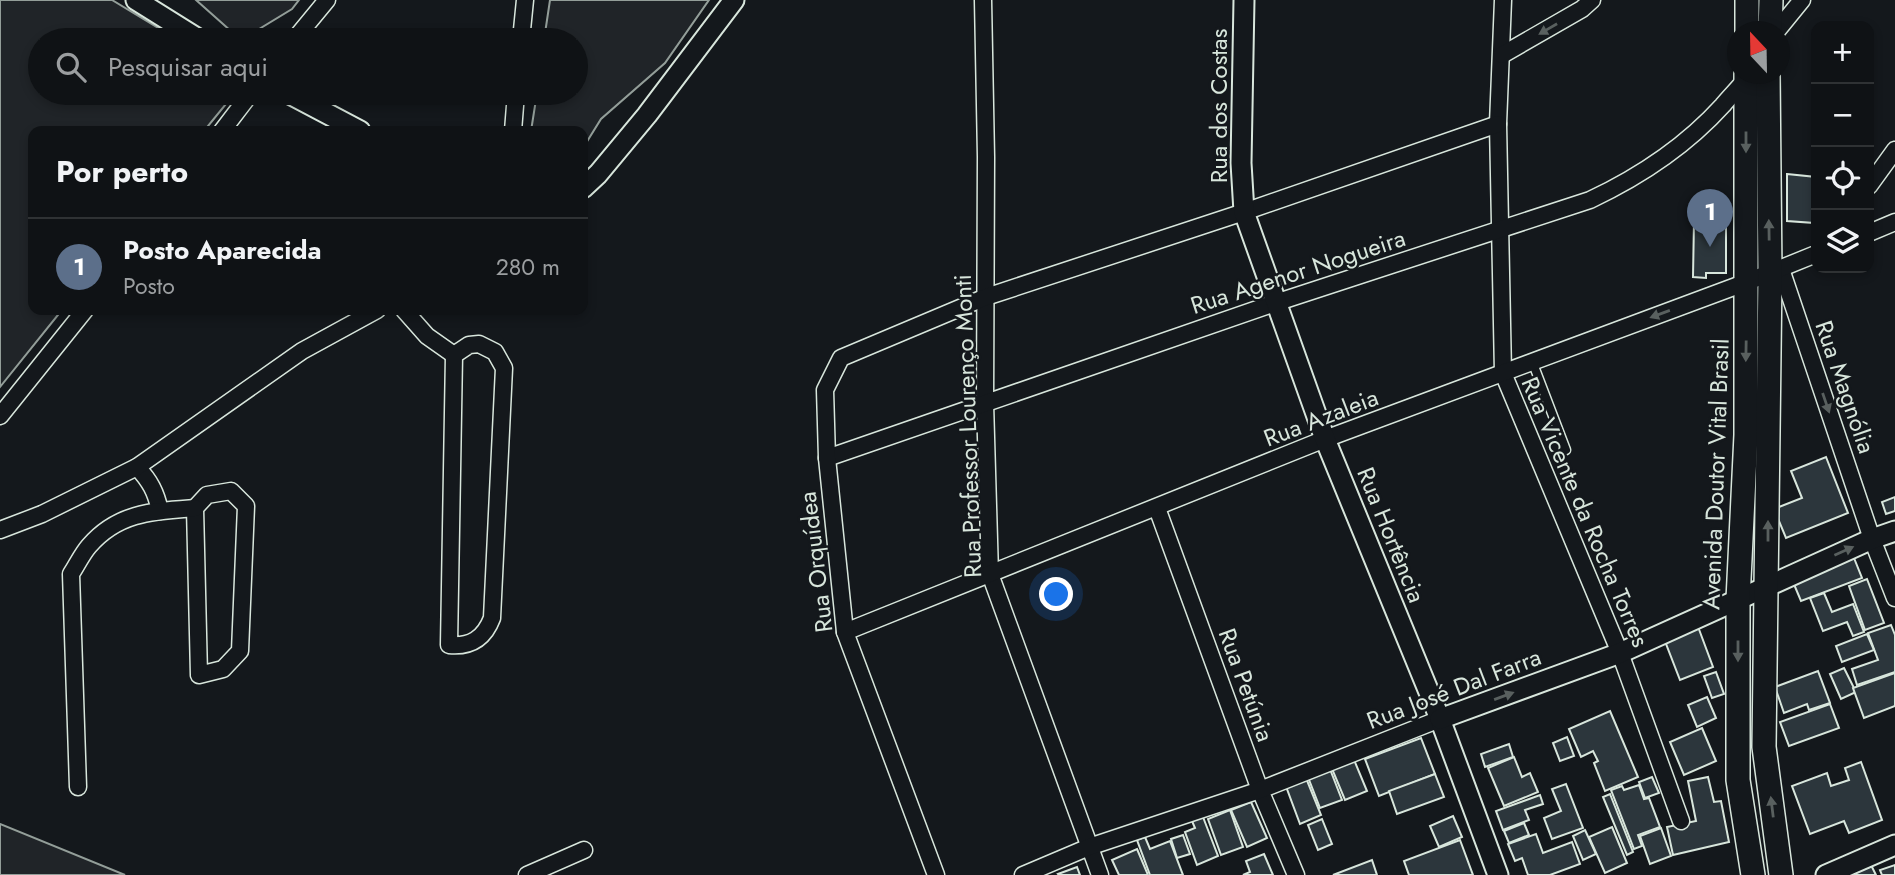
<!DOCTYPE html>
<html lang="pt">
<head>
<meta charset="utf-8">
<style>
	body { margin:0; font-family:Jost,sans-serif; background:#181b1e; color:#f1f3f6 }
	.controls { position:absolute; right:21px; top:21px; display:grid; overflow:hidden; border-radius:14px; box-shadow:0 4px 10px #0003 }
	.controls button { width:63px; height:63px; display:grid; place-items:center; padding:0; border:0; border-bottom:2px solid #2f3234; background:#0f1215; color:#f1f3f6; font:35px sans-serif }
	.compass { position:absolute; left:1727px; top:21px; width:63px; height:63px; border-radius:50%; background:#0f1215; box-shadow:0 4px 10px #0003; rotate:338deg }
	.you { position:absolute; left:1057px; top:595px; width:24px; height:24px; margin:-18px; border:5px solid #fff; border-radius:50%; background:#1a73e8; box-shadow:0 0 0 10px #1a73e833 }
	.badge { display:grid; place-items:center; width:46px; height:46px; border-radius:50%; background:#ffb74d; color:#fff; font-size:23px; font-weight:700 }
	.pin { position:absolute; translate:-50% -58px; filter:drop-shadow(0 2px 4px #0008) }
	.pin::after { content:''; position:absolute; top:37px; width:24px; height:21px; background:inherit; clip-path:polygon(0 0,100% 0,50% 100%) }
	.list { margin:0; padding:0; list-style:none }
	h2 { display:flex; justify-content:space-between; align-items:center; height:91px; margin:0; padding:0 28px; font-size:30px }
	h2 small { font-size:23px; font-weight:400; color:#9b9ea0 }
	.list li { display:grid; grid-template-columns:46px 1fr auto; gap:21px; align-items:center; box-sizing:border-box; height:98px; padding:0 28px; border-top:2px solid #2f3234 }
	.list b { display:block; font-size:26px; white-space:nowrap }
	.list p { margin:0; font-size:23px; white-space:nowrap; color:#9b9ea0 }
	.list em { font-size:23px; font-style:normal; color:#9b9ea0 }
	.icon { flex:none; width:38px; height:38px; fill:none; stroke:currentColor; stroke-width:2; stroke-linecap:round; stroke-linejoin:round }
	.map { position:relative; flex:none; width:1895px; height:875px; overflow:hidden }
	.search { position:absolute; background:#0f1215; box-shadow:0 4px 10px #0003; left:28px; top:28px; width:560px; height:77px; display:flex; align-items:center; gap:18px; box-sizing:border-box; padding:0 24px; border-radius:38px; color:#9b9ea0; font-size:26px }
	.panel { position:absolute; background:#0f1215; box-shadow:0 4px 10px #0003; left:28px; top:126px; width:560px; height:189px; border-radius:14px }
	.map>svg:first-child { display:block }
	.green { fill:#202428; stroke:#939e99; stroke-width:2 }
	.building { fill:#2c363c; stroke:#d8e6dc; stroke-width:2 }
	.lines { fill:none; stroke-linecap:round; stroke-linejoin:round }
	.service-casing { stroke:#d8e6dc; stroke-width:11 }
	.minor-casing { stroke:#d8e6dc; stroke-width:19 }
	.tertiary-casing { stroke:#d8e6dc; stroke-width:23 }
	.secondary-casing { stroke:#d8e6dc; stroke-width:26 }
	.service { stroke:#14181c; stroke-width:8 }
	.minor { stroke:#14181c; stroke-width:16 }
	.tertiary { stroke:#14181c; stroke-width:19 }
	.secondary { stroke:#14181c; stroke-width:23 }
	.oneway { fill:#59605f }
	.labels { text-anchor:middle; stroke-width:5; stroke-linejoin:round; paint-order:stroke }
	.street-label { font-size:24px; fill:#d8e6dc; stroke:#14181c }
</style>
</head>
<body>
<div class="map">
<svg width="1895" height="875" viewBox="0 0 1895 875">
	<rect width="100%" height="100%" fill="#14181c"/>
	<g class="green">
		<polygon points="0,0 112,0 178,40 40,40 40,93 235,93 204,131 33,131 33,310 62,310 0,387"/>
		<polygon points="196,0 299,0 292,9 241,40"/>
		<polygon points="550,0 709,0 665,63 601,119 583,148 583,131 531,131 537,93 576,93 576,40 544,40"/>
		<polygon points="0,824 125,875 0,875"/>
	</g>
	<g class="building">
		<polygon points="1787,174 1816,177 1816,230 1814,233 1814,223 1787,221"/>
		<polygon points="1694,221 1726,221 1726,273 1706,273 1706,278 1693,277"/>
		<polygon points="1826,457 1848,513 1786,538 1774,509 1802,498 1791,471"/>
		<polygon points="1895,497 1895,511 1886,514 1882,502"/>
		<polygon points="1854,558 1862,578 1801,601 1793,582"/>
		<polygon points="1867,579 1884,623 1865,630 1849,586"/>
		<polygon points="1824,593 1832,612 1853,604 1864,632 1853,636 1847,622 1823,631 1810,598"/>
		<polygon points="1697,624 1713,667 1680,680 1663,636"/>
		<polygon points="1891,625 1895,635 1895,672 1857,685 1852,669 1878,660 1868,633"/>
		<polygon points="1867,634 1874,650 1842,662 1836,646"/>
		<polygon points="1844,668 1856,692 1841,699 1830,674"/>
		<polygon points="1818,671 1830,703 1809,710 1807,704 1784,713 1775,687"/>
		<polygon points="1716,672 1724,694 1712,698 1704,676"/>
		<polygon points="1895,673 1895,706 1864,718 1853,688"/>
		<polygon points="1707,697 1716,718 1697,727 1688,705"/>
		<polygon points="1830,704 1839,728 1789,746 1780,722"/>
		<polygon points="1610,711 1638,777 1605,791 1594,763 1598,761 1593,751 1581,757 1569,729"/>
		<polygon points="1702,728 1716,761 1684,775 1670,742"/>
		<polygon points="1567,737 1574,756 1560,761 1553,743"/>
		<polygon points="1421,738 1435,774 1379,796 1365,759"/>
		<polygon points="1509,744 1513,757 1485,767 1481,754"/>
		<polygon points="1352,755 1367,791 1345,800 1330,764"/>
		<polygon points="1514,757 1522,777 1530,773 1538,792 1504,806 1488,768"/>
		<polygon points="1861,762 1882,820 1849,833 1844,821 1810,834 1792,786 1827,773 1831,786 1849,780 1845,768"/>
		<polygon points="1328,764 1342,800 1320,808 1306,772"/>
		<polygon points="1304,773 1321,815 1300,824 1284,781"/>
		<polygon points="1435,774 1444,797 1397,814 1389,791"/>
		<polygon points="1652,777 1659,793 1645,798 1639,782"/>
		<polygon points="1708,777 1714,802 1721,801 1729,842 1673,855 1667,827 1696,821 1688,781"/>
		<polygon points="1566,784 1583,828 1552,839 1544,818 1561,811 1552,789"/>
		<polygon points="1639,785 1644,799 1649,798 1660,827 1638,835 1642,846 1634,849 1611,790 1622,786 1624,790"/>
		<polygon points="1610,794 1633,852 1627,855 1603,797"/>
		<polygon points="1540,795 1543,804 1525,810 1529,820 1503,830 1496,811"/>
		<polygon points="1251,802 1267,838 1247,847 1231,810"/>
		<polygon points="1230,810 1243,847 1221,855 1208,819"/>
		<polygon points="1453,816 1462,837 1439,847 1430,826"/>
		<polygon points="1203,817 1218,856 1197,865 1185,832 1195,828 1192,821"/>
		<polygon points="1322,819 1332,844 1318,850 1308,825"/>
		<polygon points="1524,823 1529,835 1509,843 1504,831"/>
		<polygon points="1612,827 1627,863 1605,873 1589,837"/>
		<polygon points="1661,828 1671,856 1650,864 1640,836"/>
		<polygon points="1585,830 1596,854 1583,860 1573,836"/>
		<polygon points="1536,834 1543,853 1572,842 1580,864 1550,875 1528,875 1522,858 1515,861 1508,844"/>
		<polygon points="1183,835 1190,854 1177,858 1171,839"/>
		<polygon points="1145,837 1150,849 1170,841 1183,875 1150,875 1137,840"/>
		<polygon points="1460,840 1473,875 1409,875 1404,861"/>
		<polygon points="1137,849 1148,875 1119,875 1112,860"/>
		<polygon points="1264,854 1273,875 1243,875 1250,872 1246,861"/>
		<polygon points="1372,860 1377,875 1333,875"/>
		<polygon points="1870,863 1876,875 1842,875"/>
		<polygon points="1895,865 1895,875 1882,875 1880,870"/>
		<polygon points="1077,867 1080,875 1059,875 1058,874"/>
	</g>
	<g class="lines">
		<defs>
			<polyline id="service" points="1532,361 1566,450"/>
			<g id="minor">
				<polyline points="983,0 986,157 985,403 990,574 1100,875"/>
				<polyline points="1503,0 1498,124 1503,373 1620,653 1681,821"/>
				<polyline points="1776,32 1802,0"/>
				<polyline points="294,40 327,0"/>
				<polyline points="521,40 525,0"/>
				<polyline points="1502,55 1582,9 1592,0"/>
				<polyline points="222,131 251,93"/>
				<polyline points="513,131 516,93"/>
				<polyline points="1869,186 1895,150"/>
				<polyline points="1869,233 1895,222"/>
				<polyline points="1781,269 1872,539 1895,598"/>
				<polyline points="404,310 427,336 454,355"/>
				<path d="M479,344l16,8 9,16 -12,250c-8,21 -22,29 -43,27l5,-290 15,-10z"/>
				<polyline points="0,416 85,310"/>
				<path d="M827,458l448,-155 315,-103c51,-24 95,-53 133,-95 8,-10 18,-19 25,-29"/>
				<path d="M137,467c13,14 19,25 23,44"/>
				<polygon points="231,491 246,506 240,651 223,669 199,675 195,508 207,495"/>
				<polyline points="1157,508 1260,790 1296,875"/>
				<polyline points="0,530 42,514 137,467 302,351 377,310"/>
				<polyline points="845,632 1325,439 1747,282 1816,254"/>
				<path d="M78,787l-7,-213c6,-9 11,-20 18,-28 29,-34 65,-35 106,-38"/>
				<polyline points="527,875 584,850"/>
				<polyline points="936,875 845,632 827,458 825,390 841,358 986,297 1244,212 1498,124"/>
				<polyline points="1023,875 1089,847 1260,790 1440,719"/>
			</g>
			<g id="tertiary">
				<polyline points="136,0 200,40"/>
				<polyline points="1244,0 1241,163 1244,212 1325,439 1440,719 1498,875"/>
				<polyline points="288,93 360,131"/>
				<polyline points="583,188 598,174 647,115 734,0"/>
				<polyline points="1440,719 1620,653 1872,539 1895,531"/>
				<polyline points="1826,875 1895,845"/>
			</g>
			<g id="secondary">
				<polyline points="1747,32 1747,0"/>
				<polyline points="1770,32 1771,0"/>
				<polyline points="1746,74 1746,435 1738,600 1738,780 1753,875"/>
				<polyline points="1768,74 1770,274 1764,747 1781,875"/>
			</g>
		</defs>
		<use href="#service" class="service-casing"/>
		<use href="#minor" class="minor-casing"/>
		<use href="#tertiary" class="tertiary-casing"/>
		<use href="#secondary" class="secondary-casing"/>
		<use href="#service" class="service"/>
		<use href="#minor" class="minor"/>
		<use href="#tertiary" class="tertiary"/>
		<use href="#secondary" class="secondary"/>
	</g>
	<defs><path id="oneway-solid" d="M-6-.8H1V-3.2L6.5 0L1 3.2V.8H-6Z" transform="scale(1.75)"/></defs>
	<g class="oneway">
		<use href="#oneway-solid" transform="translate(1548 29) rotate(150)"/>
		<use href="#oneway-solid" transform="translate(1746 142) rotate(90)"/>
		<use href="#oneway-solid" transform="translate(1769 230) rotate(-91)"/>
		<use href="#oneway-solid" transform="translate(1660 314) rotate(160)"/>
		<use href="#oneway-solid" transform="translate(1746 351) rotate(91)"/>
		<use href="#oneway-solid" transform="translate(1826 403) rotate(71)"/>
		<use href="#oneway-solid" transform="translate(1768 531) rotate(-90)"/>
		<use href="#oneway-solid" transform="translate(1844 551) rotate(-24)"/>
		<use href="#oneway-solid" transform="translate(1738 651) rotate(90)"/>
		<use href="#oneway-solid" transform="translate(1504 696) rotate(-20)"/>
		<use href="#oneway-solid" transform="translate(1772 807) rotate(-97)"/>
	</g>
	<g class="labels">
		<g class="street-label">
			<text transform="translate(1219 106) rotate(-90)" y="8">Rua dos Costas</text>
			<text transform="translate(1298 272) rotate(-18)" y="8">Rua Agenor Nogueira</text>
			<text transform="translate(1845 387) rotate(71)" y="8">Rua Magnólia</text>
			<text transform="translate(1321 418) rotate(-21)" y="8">Rua Azaleia</text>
			<text transform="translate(968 426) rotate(-92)" y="8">Rua Professor Lourenço Monti</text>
			<text transform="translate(1716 474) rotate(-88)" y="8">Avenida Doutor Vital Brasil</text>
			<text transform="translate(1585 512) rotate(67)" y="8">Rua Vicente da Rocha Torres</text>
			<text transform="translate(1391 535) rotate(68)" y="8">Rua Hortência</text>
			<text transform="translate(816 562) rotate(-97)" y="8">Rua Orquídea</text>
			<text transform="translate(1246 685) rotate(70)" y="8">Rua Petúnia</text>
			<text transform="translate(1454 689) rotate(-21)" y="8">Rua José Dal Farra</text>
		</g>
	</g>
</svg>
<div class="controls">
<button>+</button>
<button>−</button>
<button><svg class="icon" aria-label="locate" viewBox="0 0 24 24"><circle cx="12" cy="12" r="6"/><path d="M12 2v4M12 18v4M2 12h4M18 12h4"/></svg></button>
<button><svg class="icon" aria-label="layers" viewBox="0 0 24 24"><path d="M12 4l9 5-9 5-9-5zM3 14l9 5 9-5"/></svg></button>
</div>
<svg class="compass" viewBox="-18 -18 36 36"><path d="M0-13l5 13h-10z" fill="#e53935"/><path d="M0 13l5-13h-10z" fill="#9b9ea0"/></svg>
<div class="you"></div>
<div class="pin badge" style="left:1710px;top:247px;background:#5c6f8a">1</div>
<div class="search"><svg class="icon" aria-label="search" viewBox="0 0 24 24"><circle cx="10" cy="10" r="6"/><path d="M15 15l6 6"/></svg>Pesquisar aqui</div>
<section class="panel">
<h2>Por perto<small></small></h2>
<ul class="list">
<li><span class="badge" style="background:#5c6f8a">1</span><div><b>Posto Aparecida</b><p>Posto</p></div><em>280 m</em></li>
</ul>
</section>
</div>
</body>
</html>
